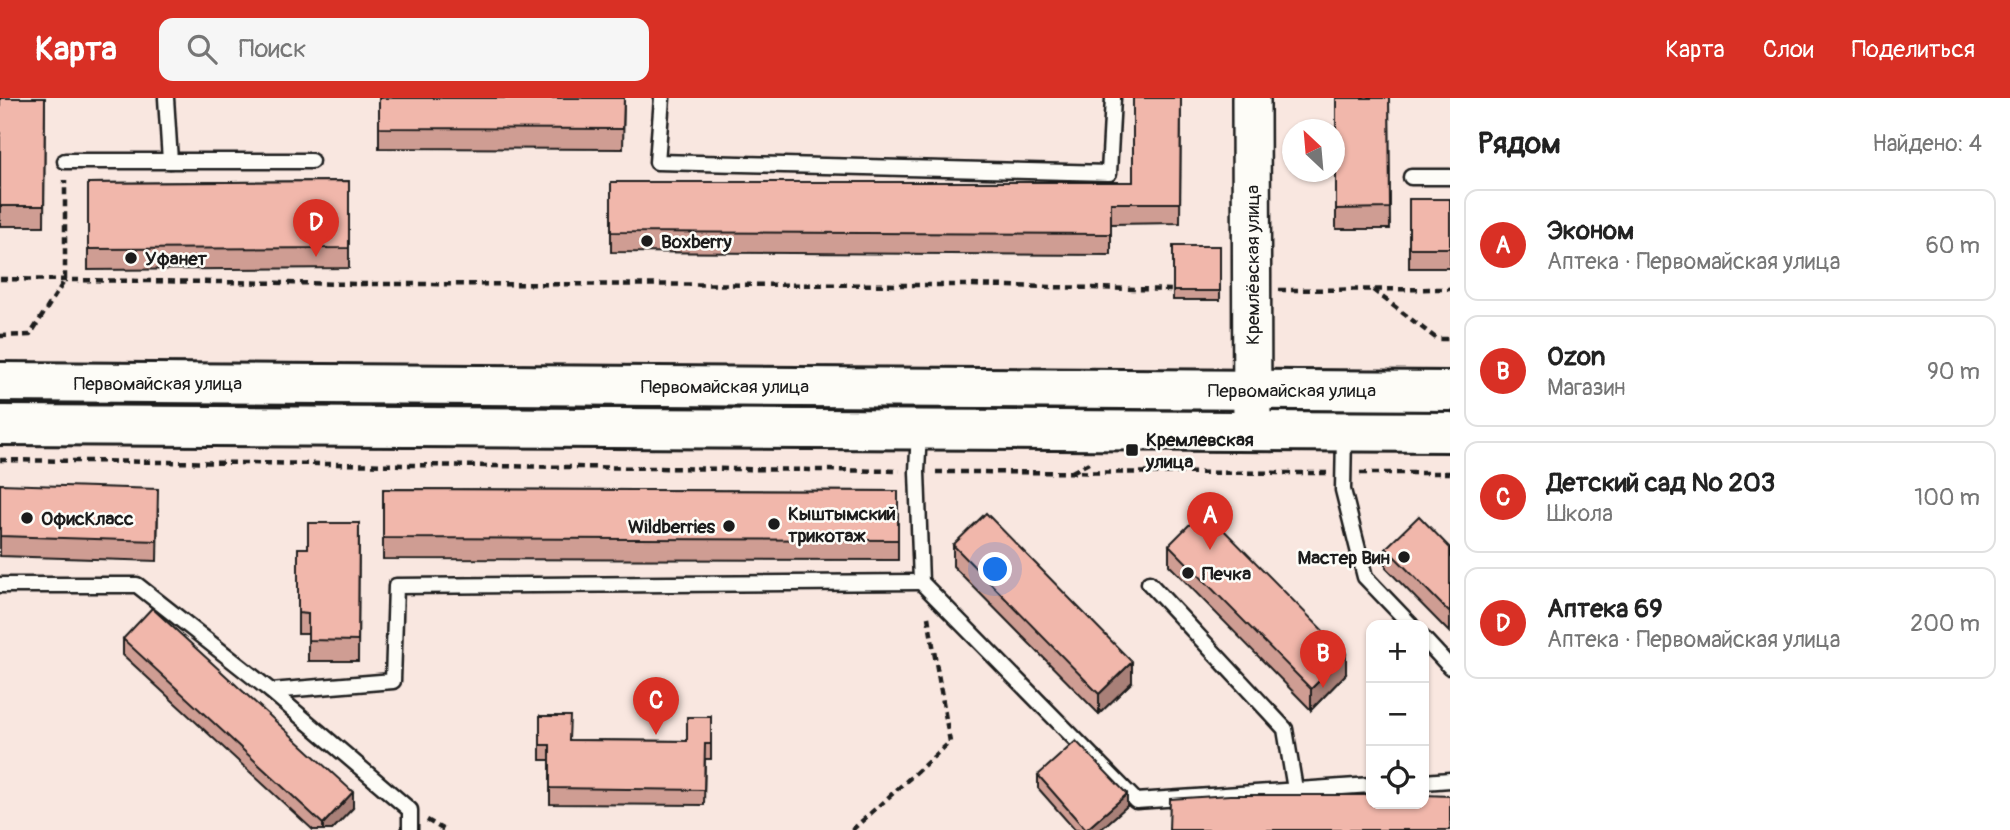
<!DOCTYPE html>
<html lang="ru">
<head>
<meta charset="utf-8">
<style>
	body { margin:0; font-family:Pangolin,sans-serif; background:#f6f6f6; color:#222 }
	.controls { position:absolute; right:21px; bottom:21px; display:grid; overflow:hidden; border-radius:14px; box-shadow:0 2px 5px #0004 }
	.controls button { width:63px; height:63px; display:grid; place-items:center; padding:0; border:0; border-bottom:2px solid #e0e0e0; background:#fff; color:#222; font:35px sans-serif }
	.compass { position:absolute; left:1282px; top:21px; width:63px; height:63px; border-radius:50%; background:#fff; box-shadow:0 2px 5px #0004; rotate:334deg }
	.you { position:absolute; left:996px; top:472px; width:24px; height:24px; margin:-18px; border:5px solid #fff; border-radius:50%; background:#1a73e8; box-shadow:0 0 0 10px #1a73e833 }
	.badge { display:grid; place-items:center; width:46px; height:46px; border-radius:50%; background:#d93025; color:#fff; font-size:23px; font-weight:700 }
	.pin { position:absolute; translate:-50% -58px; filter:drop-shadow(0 2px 4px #0008) }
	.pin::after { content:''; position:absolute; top:37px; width:24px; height:21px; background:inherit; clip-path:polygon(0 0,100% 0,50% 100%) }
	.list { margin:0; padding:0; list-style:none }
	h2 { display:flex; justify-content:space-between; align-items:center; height:91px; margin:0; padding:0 28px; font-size:30px }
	h2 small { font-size:23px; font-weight:400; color:#767676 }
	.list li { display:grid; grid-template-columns:46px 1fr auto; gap:21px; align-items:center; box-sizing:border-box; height:112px; margin:0 14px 14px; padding:0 14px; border:2px solid #e0e0e0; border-radius:14px }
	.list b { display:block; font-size:26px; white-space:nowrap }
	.list p { margin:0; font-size:23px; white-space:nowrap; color:#767676 }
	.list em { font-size:23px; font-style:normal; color:#767676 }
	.icon { flex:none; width:38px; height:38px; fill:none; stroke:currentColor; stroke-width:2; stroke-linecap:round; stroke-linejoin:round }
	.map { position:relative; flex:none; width:1450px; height:732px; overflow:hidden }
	header { display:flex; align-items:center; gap:42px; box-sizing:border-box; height:98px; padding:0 35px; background:#d93025; color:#fff }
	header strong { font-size:33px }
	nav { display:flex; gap:38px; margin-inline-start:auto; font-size:24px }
	.search { width:490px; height:63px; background:#f6f6f6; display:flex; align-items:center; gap:18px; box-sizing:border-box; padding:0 24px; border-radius:14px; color:#767676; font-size:26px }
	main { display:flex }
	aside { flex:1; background:#fff }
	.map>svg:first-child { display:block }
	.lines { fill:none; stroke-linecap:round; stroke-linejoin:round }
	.service-casing { stroke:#1c1c1c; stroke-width:19 }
	.tertiary-casing { stroke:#1c1c1c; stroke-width:42 }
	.secondary-casing { stroke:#1c1c1c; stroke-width:44 }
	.path { stroke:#1c1c1c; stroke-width:4.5; stroke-dasharray:7 5; stroke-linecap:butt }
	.service { stroke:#fdfcf7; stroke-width:14 }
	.tertiary { stroke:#fdfcf7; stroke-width:37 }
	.secondary { stroke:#fdfcf7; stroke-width:38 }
	.wall { fill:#cf9d93; stroke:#1c1c1c; stroke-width:2 }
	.shaded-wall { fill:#a98078; stroke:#1c1c1c; stroke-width:2 }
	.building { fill:#f1b7ab; stroke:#1c1c1c; stroke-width:2 }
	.poi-dot { fill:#1c1c1c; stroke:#fdfcf7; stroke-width:2.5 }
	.labels { text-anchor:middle; stroke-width:5; stroke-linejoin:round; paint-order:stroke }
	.poi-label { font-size:19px; font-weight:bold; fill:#1c1c1c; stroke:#fdfcf7; text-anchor:start }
	.street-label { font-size:19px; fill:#1c1c1c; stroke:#fdfcf7 }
</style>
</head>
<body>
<header>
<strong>Карта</strong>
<div class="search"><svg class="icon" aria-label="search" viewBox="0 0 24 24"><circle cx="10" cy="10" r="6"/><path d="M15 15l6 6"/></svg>Поиск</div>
<nav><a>Карта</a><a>Слои</a><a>Поделиться</a></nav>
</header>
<main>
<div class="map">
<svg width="1450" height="732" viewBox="0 0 1450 732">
	<rect width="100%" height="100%" fill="#f9e7e0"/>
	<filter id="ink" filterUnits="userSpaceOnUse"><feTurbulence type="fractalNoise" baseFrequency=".0143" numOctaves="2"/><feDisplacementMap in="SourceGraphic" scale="14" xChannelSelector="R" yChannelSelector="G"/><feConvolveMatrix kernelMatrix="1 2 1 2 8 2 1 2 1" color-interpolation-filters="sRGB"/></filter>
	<g filter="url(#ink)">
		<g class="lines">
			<defs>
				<g id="service">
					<polyline points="166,0 170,63"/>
					<polyline points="662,0 657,64 1109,75 1113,0"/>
					<polyline points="65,63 311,63"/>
					<polyline points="1411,79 1450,79"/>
					<polyline points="919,331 917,374 921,484 1136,703 1371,687"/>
					<polyline points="1344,335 1343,392 1365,479 1411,527"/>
					<polyline points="1149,485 1285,631 1295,691"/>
					<polyline points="0,487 137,487 271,593 393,583 396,488 921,484"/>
					<polyline points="1424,541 1450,569"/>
					<polyline points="271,593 410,712 410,732"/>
					<polyline points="1424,684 1450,682"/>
				</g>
				<polyline id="tertiary" points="1251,0 1252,333"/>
				<g id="secondary">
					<polyline points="0,284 1450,293"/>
					<polyline points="0,327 1450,334"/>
				</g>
			</defs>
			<use href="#service" class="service-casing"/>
			<use href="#tertiary" class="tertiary-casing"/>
			<use href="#secondary" class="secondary-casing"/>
			<g class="path">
				<polyline points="0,181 357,186 967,187 1176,192"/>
				<polyline points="1279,192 1450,191"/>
				<polyline points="1373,192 1437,241 1450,241"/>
				<polyline points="0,238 30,237 65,182 65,82"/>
				<polyline points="0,362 900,373"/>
				<polyline points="936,374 1327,375"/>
				<polyline points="1072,374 1089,365"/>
				<polyline points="1360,375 1450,375"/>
				<polyline points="427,722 444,732"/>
				<polyline points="852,732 950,644 928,519"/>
			</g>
			<use href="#service" class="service"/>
			<use href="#tertiary" class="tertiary"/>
			<use href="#secondary" class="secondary"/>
		</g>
		<g class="wall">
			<polygon points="0,0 45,0 44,128 0,128"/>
			<polygon points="379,0 624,0 623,51 379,50"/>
			<polygon points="1181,0 1180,125 1111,126 1111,157 611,154 611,84 1133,84"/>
			<polygon points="1336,0 1389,0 1390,131 1336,131"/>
			<polygon points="349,83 349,170 88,172 88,85"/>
			<rect x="1409" y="101" width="41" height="69"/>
			<rect x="1173" y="148" width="47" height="54"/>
			<polygon points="0,386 158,411 157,463 0,458"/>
			<polygon points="383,391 898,393 898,462 383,461"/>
			<polygon points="359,425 358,563 308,563 308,536 298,536 298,450 308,450"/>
			<polygon points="953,447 1132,584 1099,616 953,468"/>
			<polygon points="1169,447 1346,576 1311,612 1169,467"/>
			<polygon points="1386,450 1450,450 1450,535 1386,470"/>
			<polygon points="123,541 353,710 332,732 313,732 123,557"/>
			<polygon points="540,618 570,642 687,643 711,619 711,661 705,661 704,707 550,706 550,662 540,662"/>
			<polygon points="1038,677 1127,708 1100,732 1075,732 1038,690"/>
		</g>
		<g class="shaded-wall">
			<polygon points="1346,556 1346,576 1311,612 1311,591"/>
			<polygon points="1132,564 1132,584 1099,616 1099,596"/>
			<polygon points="353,694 353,710 332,732 323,732 323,726"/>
			<polygon points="1127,696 1127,708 1100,732 1086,732"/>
		</g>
		<g class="building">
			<polygon points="0,0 45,0 44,108 0,108"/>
			<polygon points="379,0 624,0 623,31 379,30"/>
			<polygon points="1133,0 1181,0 1180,105 1111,105 1111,136 611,134 611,84 1133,84"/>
			<polygon points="1336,0 1389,0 1390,110 1336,111"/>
			<polygon points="349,83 349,150 88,151 88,85"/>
			<rect x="1409" y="101" width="41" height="49"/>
			<rect x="1173" y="148" width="47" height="45"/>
			<polygon points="0,386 158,391 157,443 0,438"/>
			<polygon points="383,391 898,393 898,442 383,440"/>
			<polygon points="1204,412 1346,556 1311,591 1169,447"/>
			<polygon points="986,415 1132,564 1099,596 953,447"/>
			<polygon points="1419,418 1450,450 1450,515 1386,450"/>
			<polygon points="308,425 359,425 358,543 308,542 308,516 298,515 298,450 308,450"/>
			<polygon points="152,510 353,694 323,726 123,541"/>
			<polygon points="540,618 570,618 569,642 687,643 687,619 711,619 711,646 705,646 704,692 550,690 550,647 540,647"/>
			<polygon points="1076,643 1127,696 1086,732 1038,677"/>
			<polygon points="1230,697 1371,697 1371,706 1424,706 1424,697 1450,698 1450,732 1169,732 1170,701"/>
		</g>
	</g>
	<g class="poi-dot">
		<circle cx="647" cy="143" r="7"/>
		<circle cx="131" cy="160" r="7"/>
		<rect x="1125" y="345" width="14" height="14" rx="3.5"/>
		<circle cx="27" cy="420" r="7"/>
		<circle cx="774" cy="426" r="7"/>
		<circle cx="729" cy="428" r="7"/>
		<circle cx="1404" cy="459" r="7"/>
		<circle cx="1188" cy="475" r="7"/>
	</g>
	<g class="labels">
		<g class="poi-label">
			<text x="661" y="150">Boxberry</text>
			<text x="145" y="167">Уфанет</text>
			<text x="1146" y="348">Кремлевская<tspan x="1146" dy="22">улица</tspan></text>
			<text x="788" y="422">Кыштымский<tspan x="788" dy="22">трикотаж</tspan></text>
			<text x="41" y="427">ОфисКласс</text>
			<text x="715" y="435" text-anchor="end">Wildberries</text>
			<text x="1390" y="466" text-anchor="end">Мастер Вин</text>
			<text x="1202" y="482">Печка</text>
		</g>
		<g class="street-label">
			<text transform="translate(1252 167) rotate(-90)" y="7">Кремлёвская улица</text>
			<text x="158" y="292">Первомайская улица</text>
			<text x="725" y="295">Первомайская улица</text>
			<text x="1292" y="299">Первомайская улица</text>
		</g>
	</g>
</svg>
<div class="controls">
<button>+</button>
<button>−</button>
<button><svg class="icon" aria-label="locate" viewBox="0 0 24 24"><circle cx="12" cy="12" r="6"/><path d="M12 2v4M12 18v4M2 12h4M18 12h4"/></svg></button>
</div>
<svg class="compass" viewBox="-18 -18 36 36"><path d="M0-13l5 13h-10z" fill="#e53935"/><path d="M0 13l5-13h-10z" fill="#767676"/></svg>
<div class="you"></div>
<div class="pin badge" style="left:1210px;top:452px">A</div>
<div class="pin badge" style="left:1323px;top:590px">B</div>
<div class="pin badge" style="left:656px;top:637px">C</div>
<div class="pin badge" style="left:316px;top:159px">D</div>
</div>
<aside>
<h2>Рядом<small>Найдено: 4</small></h2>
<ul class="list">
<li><span class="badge">A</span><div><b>Эконом</b><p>Аптека · Первомайская улица</p></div><em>60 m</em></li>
<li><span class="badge">B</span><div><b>Ozon</b><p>Магазин</p></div><em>90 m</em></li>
<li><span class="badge">C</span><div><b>Детский сад № 203</b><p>Школа</p></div><em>100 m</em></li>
<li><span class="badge">D</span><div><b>Аптека 69</b><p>Аптека · Первомайская улица</p></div><em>200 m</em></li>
</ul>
</aside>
</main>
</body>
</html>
